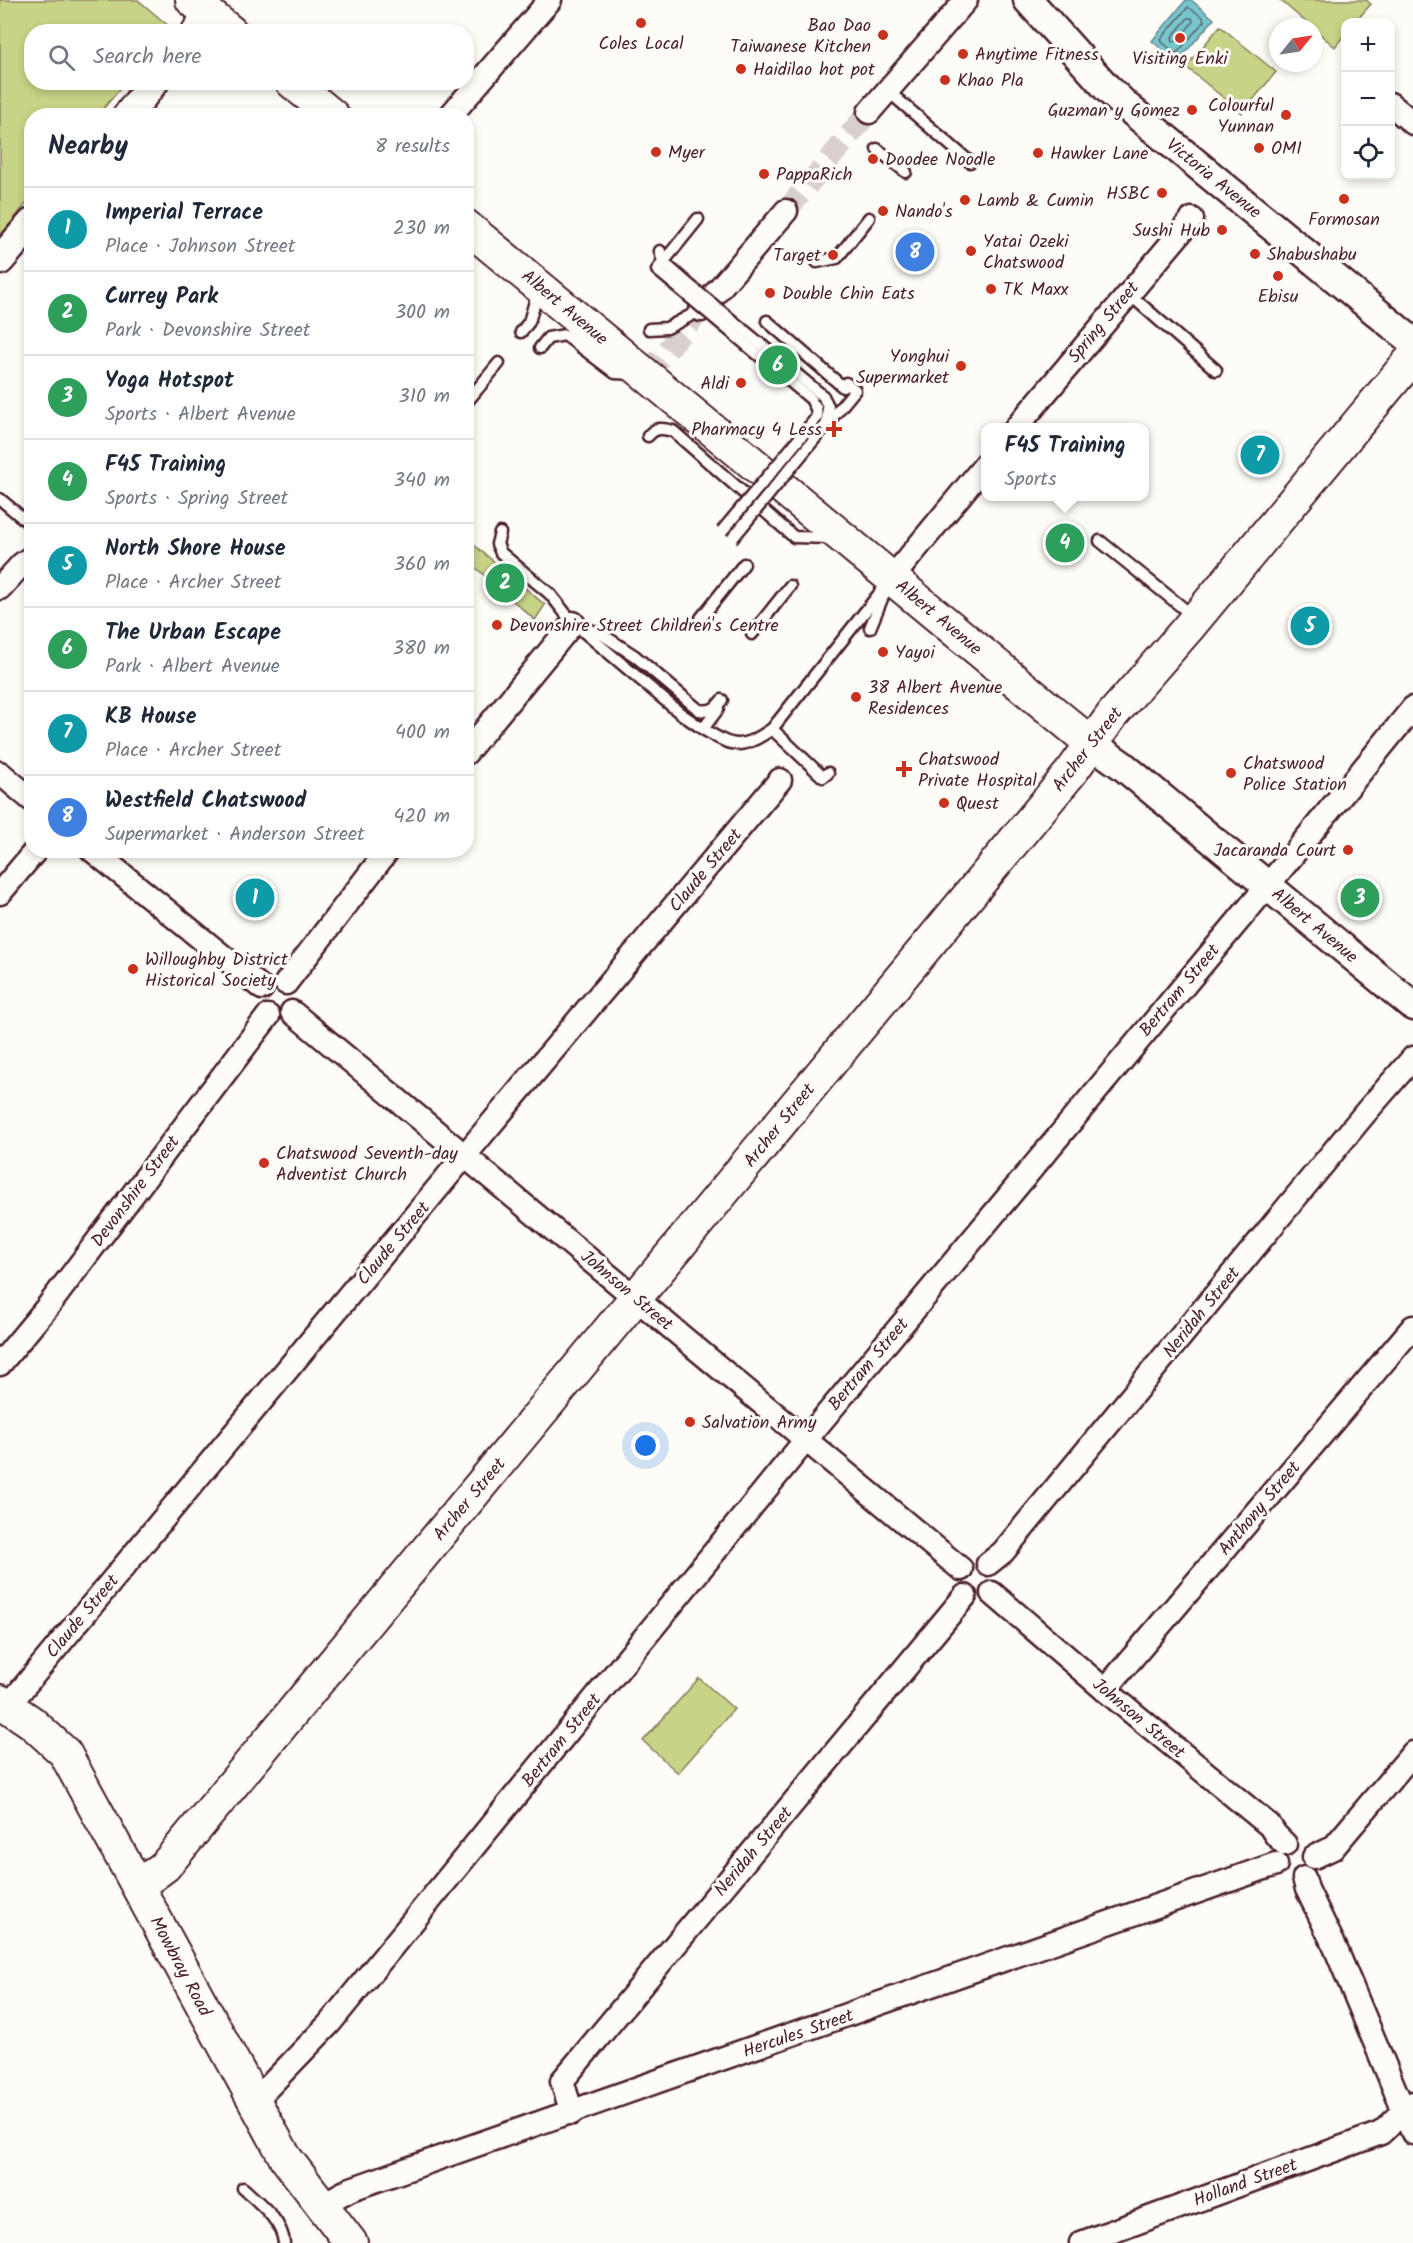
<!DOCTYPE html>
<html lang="en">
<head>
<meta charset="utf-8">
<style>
	body { margin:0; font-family:Kalam,sans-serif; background:#f2f2f3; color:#1f2937 }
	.controls { position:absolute; right:18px; top:18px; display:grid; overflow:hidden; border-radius:12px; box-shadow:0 3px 9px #0003 }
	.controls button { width:54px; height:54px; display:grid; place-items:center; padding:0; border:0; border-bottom:2px solid #e0e1e3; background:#fff; color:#1f2937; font:30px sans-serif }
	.compass { position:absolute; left:1269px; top:18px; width:54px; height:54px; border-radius:50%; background:#fff; box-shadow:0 3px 9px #0003; rotate:60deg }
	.you { position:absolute; left:646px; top:1446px; width:21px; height:21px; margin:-15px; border:4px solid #fff; border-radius:50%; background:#1a73e8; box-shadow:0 0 0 9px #1a73e833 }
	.badge { display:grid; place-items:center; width:39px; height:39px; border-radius:50%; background:#b45309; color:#fff; font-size:20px; font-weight:700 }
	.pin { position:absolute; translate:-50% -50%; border:3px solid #fff; box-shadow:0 2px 6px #0006 }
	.popup { position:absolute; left:981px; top:423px; width:168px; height:78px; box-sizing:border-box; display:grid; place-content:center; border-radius:12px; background:#fff; filter:drop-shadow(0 2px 4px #0005); font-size:20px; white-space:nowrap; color:#747a83 }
	.popup b { font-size:22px; color:#1f2937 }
	.popup::after { content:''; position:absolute; left:50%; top:100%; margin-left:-12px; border:12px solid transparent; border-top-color:#fff }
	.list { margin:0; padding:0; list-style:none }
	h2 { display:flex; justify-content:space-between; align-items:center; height:78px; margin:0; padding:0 24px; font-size:26px }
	h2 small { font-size:20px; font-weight:400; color:#747a83 }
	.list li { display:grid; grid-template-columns:39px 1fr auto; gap:18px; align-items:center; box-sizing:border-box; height:84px; padding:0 24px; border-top:2px solid #e0e1e3 }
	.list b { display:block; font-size:22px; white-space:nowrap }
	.list p { margin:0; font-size:20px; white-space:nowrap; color:#747a83 }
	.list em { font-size:20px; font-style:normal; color:#747a83 }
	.icon { flex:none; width:33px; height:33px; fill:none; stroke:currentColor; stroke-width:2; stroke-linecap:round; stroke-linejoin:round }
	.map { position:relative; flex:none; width:1413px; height:2243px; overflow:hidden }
	.search { position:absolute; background:#fff; box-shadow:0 3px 9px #0003; left:24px; top:24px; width:450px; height:66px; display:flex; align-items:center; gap:15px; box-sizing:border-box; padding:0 21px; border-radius:24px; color:#747a83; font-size:22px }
	.panel { position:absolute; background:#fff; box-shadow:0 3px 9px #0003; left:24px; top:108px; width:450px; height:750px; border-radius:24px }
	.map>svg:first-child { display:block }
	.green { fill:#c7d386; stroke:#887958; stroke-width:1.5 }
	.water { fill:#76c7cd; stroke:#64848c; stroke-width:1.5 }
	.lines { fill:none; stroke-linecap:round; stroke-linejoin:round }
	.shore { stroke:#5c626c; stroke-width:1.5 }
	.minor-tunnel { stroke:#d9d0ce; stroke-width:22; stroke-dasharray:22 11; stroke-linecap:butt }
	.service-casing { stroke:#4a1f2b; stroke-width:15 }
	.minor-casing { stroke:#4a1f2b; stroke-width:27 }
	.tertiary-casing { stroke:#4a1f2b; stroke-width:33 }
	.secondary-casing { stroke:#4a1f2b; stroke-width:36 }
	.service { stroke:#fdfcf7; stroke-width:10 }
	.minor { stroke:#fdfcf7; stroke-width:22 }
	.tertiary { stroke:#fdfcf7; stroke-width:28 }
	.secondary { stroke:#fdfcf7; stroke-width:32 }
	.service-bridge-casing { stroke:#4a1f2b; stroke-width:15; stroke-linecap:butt }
	.service-bridge { stroke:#fdfcf7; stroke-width:10 }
	.poi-dot { fill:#c8321e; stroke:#fdfcf7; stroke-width:2 }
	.labels { text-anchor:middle; stroke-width:6; stroke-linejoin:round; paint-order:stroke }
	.poi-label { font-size:18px; fill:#4a1f2b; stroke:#fdfcf7; text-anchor:start }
	.street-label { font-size:18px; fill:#4a1f2b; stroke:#fdfcf7 }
</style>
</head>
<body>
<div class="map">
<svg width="1413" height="2243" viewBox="0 0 1413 2243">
	<rect width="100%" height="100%" fill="#fdfcf7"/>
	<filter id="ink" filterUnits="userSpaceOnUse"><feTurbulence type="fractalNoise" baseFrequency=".0167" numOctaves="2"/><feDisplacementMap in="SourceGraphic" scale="12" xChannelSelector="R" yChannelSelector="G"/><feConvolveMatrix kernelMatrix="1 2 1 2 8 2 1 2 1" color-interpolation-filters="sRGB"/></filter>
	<g filter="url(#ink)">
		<g class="green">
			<polygon points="0,0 138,0 170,27 166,32 32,32 32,82 125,83 98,115 32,116 31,198 0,236"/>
			<polygon points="1280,0 1366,0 1371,4 1355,22 1346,22 1345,34 1335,47"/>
			<polygon points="1220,26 1276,72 1242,113 1186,67"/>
			<polygon points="467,539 545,605 535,620 467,560"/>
			<polygon points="699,1678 734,1709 678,1773 643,1741"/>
		</g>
		<polygon class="water" points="1186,0 1191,0 1214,19 1177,62 1152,41"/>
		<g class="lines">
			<g class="shore">
				<polygon points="1188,7 1203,17 1204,21 1178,52 1175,53 1162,42 1161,39"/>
				<polygon points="1188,18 1192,18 1193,22 1177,41 1173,42 1172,37"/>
			</g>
			<g class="minor-tunnel">
				<polyline points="786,211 869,112"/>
				<polyline points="646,375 701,310"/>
			</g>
			<defs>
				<g id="service">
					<polyline points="888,91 970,162"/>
					<polyline points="877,149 906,172"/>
					<polyline points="660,251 663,262 687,283"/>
					<polyline points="817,262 837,258 869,218"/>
					<polyline points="681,290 657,270 698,219"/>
					<polyline points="1128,293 1216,370"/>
					<polyline points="767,321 843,387 846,383 855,390 798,459"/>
					<polyline points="649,329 667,328 701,310"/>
					<polyline points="521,332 529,322 538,291"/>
					<polyline points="540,348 548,338 565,335 615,373 634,374"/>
					<polyline points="823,396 828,406 827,423"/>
					<polyline points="466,403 499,363"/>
					<path d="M648,436c7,-9 15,-8 25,-5l121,106 36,1"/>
					<polyline points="789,451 817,417 816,408 811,399"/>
					<polyline points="0,499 32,526"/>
					<path d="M500,533l-3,11 4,9 49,41 23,29 30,12 32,21 64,54c12,2 16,-1 23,-10"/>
					<polyline points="1100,541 1193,616"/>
					<polyline points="701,618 744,564"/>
					<polyline points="870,628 884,594"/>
					<polyline points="584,632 680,713 703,729 718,709"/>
					<polyline points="752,634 790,586"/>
					<path d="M703,729c31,19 38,21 69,0l118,-149"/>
					<polyline points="772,729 823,777 828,773"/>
					<path d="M243,2188c16,15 39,32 41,55"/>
				</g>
				<g id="minor">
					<polyline points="1390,104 1413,123"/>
					<polyline points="869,112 966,0"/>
					<polyline points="450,116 550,0"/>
					<polyline points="701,310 786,211"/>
					<polyline points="1016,428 1192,219"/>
					<polyline points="892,578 986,464"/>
					<polyline points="0,588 22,564 32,557"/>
					<polyline points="466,753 573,623"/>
					<polyline points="0,773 32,800"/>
					<polyline points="92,850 262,988"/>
					<polyline points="0,893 36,850"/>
					<polyline points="286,983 388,850"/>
					<polyline points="292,1012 961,1569"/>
					<polyline points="0,1364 49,1305 268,1016"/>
					<polyline points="988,1564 1003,1552 1366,1112 1413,1058"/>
					<polyline points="992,1593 1105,1690 1270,1826 1275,1834 1285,1844"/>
					<polyline points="1105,1690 1413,1327"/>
					<polyline points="8,1706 481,1136 780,780"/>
					<polyline points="1314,1857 1333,1848 1413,1753"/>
					<polyline points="1304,1878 1307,1889 1335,1947 1413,2133"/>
					<polyline points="254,2102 329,2024 818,1425 1283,867 1413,708"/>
					<polyline points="572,2113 562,2081 965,1596"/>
					<polyline points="321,2205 351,2189 1276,1864"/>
					<polyline points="1081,2243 1381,2133 1413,2103"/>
				</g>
				<g id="tertiary">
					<polyline points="1028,0 1107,88 1126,106 1413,342"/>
					<polyline points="196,32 208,13"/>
					<polyline points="127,116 154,82"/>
					<polyline points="0,260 32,223"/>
					<polyline points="1092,744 1123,766 1413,1006"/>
				</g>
				<g id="secondary">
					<polyline points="192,0 231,32"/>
					<polyline points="292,82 333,116"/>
					<polyline points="466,226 1092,744"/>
					<polyline points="0,1701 31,1722 65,1753 285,2157 351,2243"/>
					<polyline points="138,1886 165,1866 1072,771 1113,714 1188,628 1413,357"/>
				</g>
			</defs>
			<use href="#service" class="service-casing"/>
			<use href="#minor" class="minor-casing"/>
			<use href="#tertiary" class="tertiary-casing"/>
			<use href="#secondary" class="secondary-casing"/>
			<use href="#service" class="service"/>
			<use href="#minor" class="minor"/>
			<use href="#tertiary" class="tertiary"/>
			<use href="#secondary" class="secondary"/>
			<defs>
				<g id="service-bridge">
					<polyline points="687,283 823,396"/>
					<polyline points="681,290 811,399"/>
					<polyline points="722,531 789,451"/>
					<polyline points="732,539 798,459"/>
				</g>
			</defs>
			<use href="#service-bridge" class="service-bridge-casing"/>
			<use href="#service-bridge" class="service-bridge"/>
		</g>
	</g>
	<g class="poi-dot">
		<circle cx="641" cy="23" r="6"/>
		<circle cx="883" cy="35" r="6"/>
		<circle cx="1180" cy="38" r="6"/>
		<circle cx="963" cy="54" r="6"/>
		<circle cx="741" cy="69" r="6"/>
		<circle cx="945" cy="80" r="6"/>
		<circle cx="1192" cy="110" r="6"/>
		<circle cx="1286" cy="115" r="6"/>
		<circle cx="1259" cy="148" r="6"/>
		<circle cx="656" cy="152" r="6"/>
		<circle cx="1038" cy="153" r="6"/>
		<circle cx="873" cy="159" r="6"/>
		<circle cx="764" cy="174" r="6"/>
		<circle cx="1162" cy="193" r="6"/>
		<circle cx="1344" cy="199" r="6"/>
		<circle cx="965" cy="200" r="6"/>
		<circle cx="883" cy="211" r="6"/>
		<circle cx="1222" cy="230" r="6"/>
		<circle cx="971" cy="251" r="6"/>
		<circle cx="1255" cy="254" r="6"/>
		<circle cx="833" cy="255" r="6"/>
		<circle cx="1278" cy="276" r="6"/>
		<circle cx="991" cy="289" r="6"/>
		<circle cx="770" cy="293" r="6"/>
		<circle cx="961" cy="366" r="6"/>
		<circle cx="741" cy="383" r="6"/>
		<path d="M831 420h6v6h6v6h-6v6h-6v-6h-6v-6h6z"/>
		<circle cx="497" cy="625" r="6"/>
		<circle cx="883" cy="652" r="6"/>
		<circle cx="856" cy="697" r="6"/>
		<path d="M901 760h6v6h6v6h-6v6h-6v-6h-6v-6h6z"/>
		<circle cx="1231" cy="773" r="6"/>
		<circle cx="944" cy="803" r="6"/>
		<circle cx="1348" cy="850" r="6"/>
		<circle cx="133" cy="969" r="6"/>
		<circle cx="264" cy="1163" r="6"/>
		<circle cx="690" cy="1422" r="6"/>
	</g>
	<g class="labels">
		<g class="poi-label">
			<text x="871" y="31" text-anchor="end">Bao Dao<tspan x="871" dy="21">Taiwanese Kitchen</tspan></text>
			<text x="641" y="49" text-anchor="middle">Coles Local</text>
			<text x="975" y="60">Anytime Fitness</text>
			<text x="1180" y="64" text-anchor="middle">Visiting Enki</text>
			<text x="753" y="75">Haidilao hot pot</text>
			<text x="957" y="86">Khao Pla</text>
			<text x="1274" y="111" text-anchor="end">Colourful<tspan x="1274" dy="21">Yunnan</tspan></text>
			<text x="1180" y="116" text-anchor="end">Guzman y Gomez</text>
			<text x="1271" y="154">OMI</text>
			<text x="668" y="158">Myer</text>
			<text x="1050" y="159">Hawker Lane</text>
			<text x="885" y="165">Doodee Noodle</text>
			<text x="776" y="180">PappaRich</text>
			<text x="1150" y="199" text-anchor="end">HSBC</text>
			<text x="977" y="206">Lamb &amp; Cumin</text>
			<text x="895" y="217">Nando's</text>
			<text x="1344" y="225" text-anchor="middle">Formosan</text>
			<text x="1210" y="236" text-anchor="end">Sushi Hub</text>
			<text x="983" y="247">Yatai Ozeki<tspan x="983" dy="21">Chatswood</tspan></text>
			<text x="1267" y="260">Shabushabu</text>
			<text x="821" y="261" text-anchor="end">Target</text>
			<text x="1003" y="295">TK Maxx</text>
			<text x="782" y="299">Double Chin Eats</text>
			<text x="1278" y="302" text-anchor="middle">Ebisu</text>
			<text x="949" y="362" text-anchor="end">Yonghui<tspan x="949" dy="21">Supermarket</tspan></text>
			<text x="729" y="389" text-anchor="end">Aldi</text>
			<text x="822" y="435" text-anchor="end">Pharmacy 4 Less</text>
			<text x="509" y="631">Devonshire Street Children's Centre</text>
			<text x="895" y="658">Yayoi</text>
			<text x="868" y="693">38 Albert Avenue<tspan x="868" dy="21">Residences</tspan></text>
			<text x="918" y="765">Chatswood<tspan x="918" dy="21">Private Hospital</tspan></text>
			<text x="1243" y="769">Chatswood<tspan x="1243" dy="21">Police Station</tspan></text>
			<text x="956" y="809">Quest</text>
			<text x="1336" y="856" text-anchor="end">Jacaranda Court</text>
			<text x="145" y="965">Willoughby District<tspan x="145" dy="21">Historical Society</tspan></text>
			<text x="276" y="1159">Chatswood Seventh-day<tspan x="276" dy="21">Adventist Church</tspan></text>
			<text x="702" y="1428">Salvation Army</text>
		</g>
		<g class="street-label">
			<text transform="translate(1214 178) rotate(39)" y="6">Victoria Avenue</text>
			<text transform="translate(565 307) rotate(40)" y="6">Albert Avenue</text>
			<text transform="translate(1103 322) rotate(-50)" y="6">Spring Street</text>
			<text transform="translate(939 617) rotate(40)" y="6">Albert Avenue</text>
			<text transform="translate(1087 749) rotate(-52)" y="6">Archer Street</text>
			<text transform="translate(705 870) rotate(-50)" y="6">Claude Street</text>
			<text transform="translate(1315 925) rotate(40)" y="6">Albert Avenue</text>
			<text transform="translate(1179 990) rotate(-50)" y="6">Bertram Street</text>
			<text transform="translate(779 1125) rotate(-51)" y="6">Archer Street</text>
			<text transform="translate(135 1191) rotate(-53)" y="6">Devonshire Street</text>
			<text transform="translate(393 1243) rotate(-50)" y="6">Claude Street</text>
			<text transform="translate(627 1290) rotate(40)" y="6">Johnson Street</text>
			<text transform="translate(1201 1312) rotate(-51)" y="6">Neridah Street</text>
			<text transform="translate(868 1364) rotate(-50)" y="6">Bertram Street</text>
			<text transform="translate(469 1499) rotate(-50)" y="6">Archer Street</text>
			<text transform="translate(1259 1508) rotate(-50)" y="6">Anthony Street</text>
			<text transform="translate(82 1616) rotate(-50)" y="6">Claude Street</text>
			<text transform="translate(1139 1718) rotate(40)" y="6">Johnson Street</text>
			<text transform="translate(561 1740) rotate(-51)" y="6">Bertram Street</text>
			<text transform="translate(753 1851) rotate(-50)" y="6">Neridah Street</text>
			<text transform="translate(181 1966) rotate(62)" y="6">Mowbray Road</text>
			<text transform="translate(798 2033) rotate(-19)" y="6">Hercules Street</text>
			<text transform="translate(1245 2182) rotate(-20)" y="6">Holland Street</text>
		</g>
	</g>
</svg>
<div class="controls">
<button>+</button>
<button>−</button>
<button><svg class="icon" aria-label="locate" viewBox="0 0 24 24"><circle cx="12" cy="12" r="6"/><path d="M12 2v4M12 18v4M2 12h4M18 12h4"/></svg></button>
</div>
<svg class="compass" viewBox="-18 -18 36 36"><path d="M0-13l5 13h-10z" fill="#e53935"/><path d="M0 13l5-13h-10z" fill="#747a83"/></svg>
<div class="you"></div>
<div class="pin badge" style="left:255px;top:898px;background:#0f9aa8">1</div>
<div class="pin badge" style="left:505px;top:583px;background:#2e9e5b">2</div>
<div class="pin badge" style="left:1360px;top:898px;background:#2e9e5b">3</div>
<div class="pin badge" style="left:1065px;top:543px;background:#2e9e5b">4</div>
<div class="popup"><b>F45 Training</b>Sports</div>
<div class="pin badge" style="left:1310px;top:626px;background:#0f9aa8">5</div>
<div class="pin badge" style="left:778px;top:365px;background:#2e9e5b">6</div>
<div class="pin badge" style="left:1260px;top:455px;background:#0f9aa8">7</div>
<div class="pin badge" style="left:915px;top:252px;background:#3f7fe0">8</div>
<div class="search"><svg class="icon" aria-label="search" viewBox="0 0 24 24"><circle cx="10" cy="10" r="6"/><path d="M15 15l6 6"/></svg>Search here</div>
<section class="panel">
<h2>Nearby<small>8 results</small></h2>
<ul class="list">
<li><span class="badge" style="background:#0f9aa8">1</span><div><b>Imperial Terrace</b><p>Place · Johnson Street</p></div><em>230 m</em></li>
<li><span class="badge" style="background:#2e9e5b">2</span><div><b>Currey Park</b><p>Park · Devonshire Street</p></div><em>300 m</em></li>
<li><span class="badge" style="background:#2e9e5b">3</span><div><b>Yoga Hotspot</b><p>Sports · Albert Avenue</p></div><em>310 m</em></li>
<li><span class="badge" style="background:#2e9e5b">4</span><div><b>F45 Training</b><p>Sports · Spring Street</p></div><em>340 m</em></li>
<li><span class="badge" style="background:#0f9aa8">5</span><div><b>North Shore House</b><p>Place · Archer Street</p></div><em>360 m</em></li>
<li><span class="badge" style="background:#2e9e5b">6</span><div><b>The Urban Escape</b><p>Park · Albert Avenue</p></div><em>380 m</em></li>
<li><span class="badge" style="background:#0f9aa8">7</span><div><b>KB House</b><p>Place · Archer Street</p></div><em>400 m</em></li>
<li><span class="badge" style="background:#3f7fe0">8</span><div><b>Westfield Chatswood</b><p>Supermarket · Anderson Street</p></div><em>420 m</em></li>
</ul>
</section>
</div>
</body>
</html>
